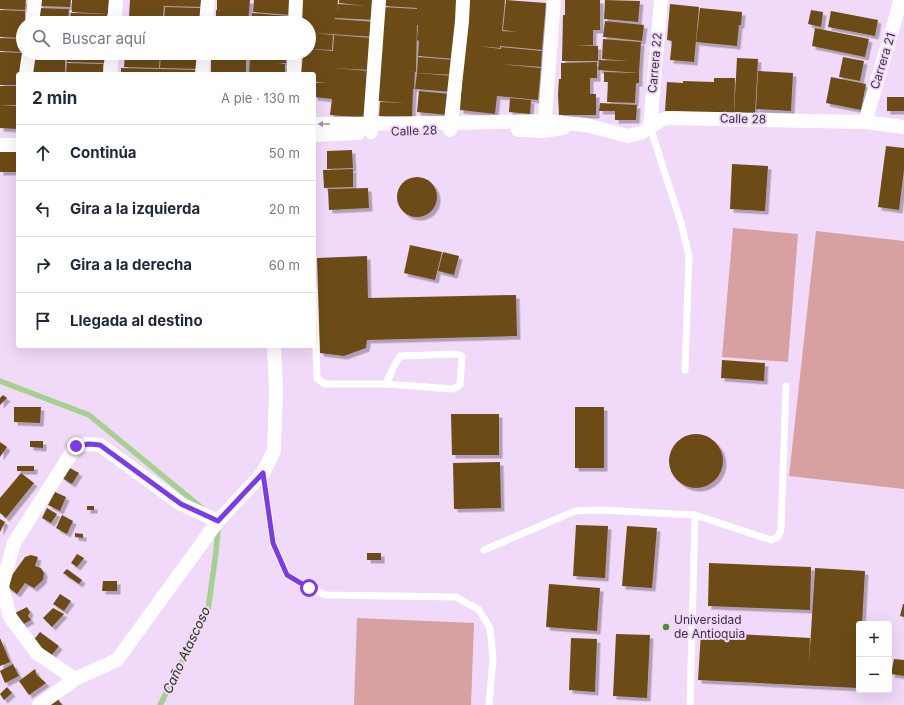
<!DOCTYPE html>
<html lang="es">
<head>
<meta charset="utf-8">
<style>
	body { margin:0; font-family:Inter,sans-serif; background:#f6f6f7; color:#1f2937 }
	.controls { position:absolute; right:12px; bottom:12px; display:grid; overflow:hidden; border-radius:4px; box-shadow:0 4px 16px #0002 }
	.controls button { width:36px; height:36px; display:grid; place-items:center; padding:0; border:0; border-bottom:1px solid #e0e1e3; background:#fff; color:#1f2937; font:20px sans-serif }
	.stop { position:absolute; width:12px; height:12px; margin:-9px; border:3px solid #7c3aed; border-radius:50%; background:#fff }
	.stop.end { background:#7c3aed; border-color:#fff; box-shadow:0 1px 4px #0008 }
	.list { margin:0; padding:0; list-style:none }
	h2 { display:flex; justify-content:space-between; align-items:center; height:52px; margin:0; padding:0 16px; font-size:17px }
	h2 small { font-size:13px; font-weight:400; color:#747a83 }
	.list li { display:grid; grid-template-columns:26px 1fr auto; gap:12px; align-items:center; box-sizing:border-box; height:56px; padding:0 16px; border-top:1px solid #e0e1e3 }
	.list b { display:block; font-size:15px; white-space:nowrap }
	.list em { font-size:13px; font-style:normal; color:#747a83 }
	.icon { flex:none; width:22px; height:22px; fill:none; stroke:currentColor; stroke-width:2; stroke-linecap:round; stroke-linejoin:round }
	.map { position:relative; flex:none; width:904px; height:705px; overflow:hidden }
	.search { position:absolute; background:#fff; box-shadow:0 4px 16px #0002; left:16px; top:16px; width:300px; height:44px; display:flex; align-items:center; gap:10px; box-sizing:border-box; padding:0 14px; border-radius:22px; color:#747a83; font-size:15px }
	.panel { position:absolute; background:#fff; box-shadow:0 4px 16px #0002; left:16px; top:72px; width:300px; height:276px; border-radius:4px }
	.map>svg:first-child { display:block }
	.green { fill:#d9a0a2 }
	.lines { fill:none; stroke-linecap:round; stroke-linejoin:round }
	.stream { stroke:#a5d190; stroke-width:5.5 }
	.building { fill:#6c4c18; filter:url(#shadow) }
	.service { stroke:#fff; stroke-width:7 }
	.minor { stroke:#fff; stroke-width:14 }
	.oneway { fill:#9e96a0 }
	.route { stroke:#7c3aed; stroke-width:5 }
	.poi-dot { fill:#528e2e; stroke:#f0d9f9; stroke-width:1.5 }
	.labels { text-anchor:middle; stroke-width:4; stroke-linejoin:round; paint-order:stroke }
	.street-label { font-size:12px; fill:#3c2d42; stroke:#f0d9f9 }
	.poi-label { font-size:12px; fill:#3c2d42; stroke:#f0d9f9; text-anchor:start }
	.water-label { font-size:13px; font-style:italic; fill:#183406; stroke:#f0d9f9 }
</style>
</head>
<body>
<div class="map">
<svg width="904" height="705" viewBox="0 0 904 705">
	<defs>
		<filter id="shadow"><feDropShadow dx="3.5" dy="3.5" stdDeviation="0" flood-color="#0004"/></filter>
	</defs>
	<rect width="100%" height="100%" fill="#f0d9f9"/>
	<g class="green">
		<polygon points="733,228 798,234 788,362 722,357"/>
		<polygon points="816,231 904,241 904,489 789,476"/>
		<polygon points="357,618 474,623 471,705 354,705"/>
	</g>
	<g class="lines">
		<g class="stream">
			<polyline points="0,381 89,415 202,508"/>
			<polyline points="160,705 208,610 216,552 218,527"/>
		</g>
	</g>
	<g class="building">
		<polygon points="0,0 26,0 25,10 0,9"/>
		<polygon points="39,0 71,0 70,7 39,6"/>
		<polygon points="72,0 109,0 108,14 72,12"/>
		<polygon points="130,0 204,0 203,7 164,6 164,4 163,18 129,17"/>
		<polygon points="217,0 250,0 248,23 216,23 216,10 224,11 217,10"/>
		<polygon points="254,0 292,0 290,15 253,12"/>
		<polygon points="302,0 338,0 337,14 338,4 366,6 339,3 339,0 376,0 375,20 335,18 334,28 335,19 375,22 374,37 315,33 333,35 332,50 309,49 309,23 301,23"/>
		<polygon points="385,0 459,0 455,59 418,56 419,41 417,40 418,25 417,25 416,72 395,70 415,72 414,89 413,89 412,119 379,116 380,102 405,103 378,101 384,7 417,9 417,8 384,6"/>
		<polygon points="467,0 505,0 502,31 517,32 503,30 506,0 546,3 542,50 500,46 500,48 478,46 501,49 501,47 542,51 541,67 499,64 541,68 538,100 497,96 495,114 460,110"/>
		<polygon points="565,0 600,0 600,30 593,30 593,45 575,45 598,46 598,61 562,61 563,15 565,15"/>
		<polygon points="605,0 640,1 638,22 604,19"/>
		<polygon points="670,4 699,7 694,62 670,60 672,41 667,40"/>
		<polygon points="165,7 201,8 201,23 164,23"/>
		<polygon points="38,8 69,9 68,23 37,23"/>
		<polygon points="700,8 742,12 741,25 739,25 737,46 696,42"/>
		<polygon points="0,10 25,11 25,23 23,23 23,38 0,37"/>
		<polygon points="811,10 823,12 821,27 808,24"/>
		<polygon points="831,11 878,20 875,36 828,27"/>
		<polygon points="71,13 107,14 106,23 70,23"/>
		<polygon points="252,13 290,16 290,23 252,23"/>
		<polygon points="128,18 161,19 161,23 128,23"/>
		<polygon points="605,21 644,25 642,41 603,37"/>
		<polygon points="815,28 869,39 865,57 812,46"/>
		<polygon points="334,35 372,38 370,70 332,68 370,71 367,118 330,115 332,99 314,97 314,83 327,83 314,82 314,74 301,74 302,65 311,66 302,65 303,53 309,53 309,49 333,51"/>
		<polygon points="0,38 23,39 23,52 0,51"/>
		<polygon points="603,39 641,42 639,73 598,70 599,60 629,61 602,59"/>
		<polygon points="0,52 23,53 21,74 18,74 18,85 0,85"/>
		<polygon points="31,53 65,53 65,74 28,74 29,58 55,59 31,57"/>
		<polygon points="67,53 105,53 105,63 67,62"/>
		<polygon points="125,53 160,53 159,68 124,67"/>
		<polygon points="161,53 200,53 199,69 160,68"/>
		<polygon points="213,53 246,53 246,60 213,59"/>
		<polygon points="250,53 286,53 286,63 278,63 285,64 285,74 249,74"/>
		<polygon points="418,57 455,60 454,75 417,73"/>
		<polygon points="843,57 864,61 860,81 839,77"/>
		<polygon points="737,58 758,59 755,115 734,114"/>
		<rect x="211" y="60" width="35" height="14"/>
		<polygon points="597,62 597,78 590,78 590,94 596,94 596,115 559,115 558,94 559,79 561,79 561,63"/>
		<polygon points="67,63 103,64 103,74 66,74"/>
		<polygon points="121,68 199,70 199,74 121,74"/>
		<polygon points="758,71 793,73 791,111 756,109"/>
		<polygon points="604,72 639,73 639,83 636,83 635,103 607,102 608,82 604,82"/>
		<polygon points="417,73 453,76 452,92 415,89"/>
		<polygon points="831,77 866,84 861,110 826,103"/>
		<polygon points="714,78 735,78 734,114 665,111 667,82 683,83 683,81 714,82"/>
		<rect x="0" y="86" width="18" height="19"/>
		<polygon points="419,91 450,94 447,115 417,112"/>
		<rect x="887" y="97" width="17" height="14"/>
		<polygon points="510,98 531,100 530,114 509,112"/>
		<polygon points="600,103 637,105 636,120 615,120 615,111 599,111"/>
		<polygon points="0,105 17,106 17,129 0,128"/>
		<polygon points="886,146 904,148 904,170 899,210 878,207"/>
		<polygon points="352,150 353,168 327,169 327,151"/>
		<rect x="0" y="152" width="18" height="20"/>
		<polygon points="732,164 768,166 765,211 730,209"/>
		<polygon points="353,169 353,187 324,188 323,170"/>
		<circle cx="417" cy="197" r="20"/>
		<polygon points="368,188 369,208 329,210 328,189"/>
		<polygon points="410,245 442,252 435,280 404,273"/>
		<polygon points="443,252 459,256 454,275 438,271"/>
		<polygon points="367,256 368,298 516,295 517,336 367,340 366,348 344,356 320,353 317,258"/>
		<polygon points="722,360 765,363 764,381 721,378"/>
		<polygon points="3,395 7,398 0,405 0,398"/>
		<polygon points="14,407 41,407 40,423 14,422"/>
		<rect x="575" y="407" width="29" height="61"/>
		<polygon points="451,414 499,414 499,455 452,455"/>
		<circle cx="696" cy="461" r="27"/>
		<polygon points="30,441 43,441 43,448 30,447"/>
		<polygon points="0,442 7,447 0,457"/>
		<polygon points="500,462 501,508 454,509 453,463"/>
		<rect x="17" y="466" width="17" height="5"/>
		<polygon points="68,467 79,473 72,484 62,478"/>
		<polygon points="21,473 34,483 6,518 0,513 0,498"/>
		<polygon points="55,492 66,497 60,511 48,505"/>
		<rect x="87" y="506" width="7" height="4"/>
		<polygon points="47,508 57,514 51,523 42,518"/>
		<polygon points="62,515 73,521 67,534 56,528"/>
		<polygon points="0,519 5,522 0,532"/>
		<polygon points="576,525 608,526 605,578 573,576"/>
		<polygon points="627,526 657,528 652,588 622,586"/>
		<polygon points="75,533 83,534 83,538 75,537"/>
		<rect x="367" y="553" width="14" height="7"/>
		<polygon points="77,554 84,558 77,567 71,563"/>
		<polygon points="31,555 38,557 35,566 41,568 44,573 43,580 34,588 25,583 17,594 5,585 25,557"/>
		<polygon points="709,563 811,567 810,610 708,606"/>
		<polygon points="815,568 865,571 862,624 859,624 858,688 698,680 701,632 810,638 809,664"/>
		<polygon points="67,569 82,580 79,584 63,573"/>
		<polygon points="103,581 117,581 117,591 102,591"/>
		<polygon points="549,584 600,588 597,631 546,627"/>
		<polygon points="60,594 71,601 64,611 53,604"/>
		<polygon points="903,604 904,604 904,617 900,616"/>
		<polygon points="27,607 30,612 28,616 31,620 22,625 15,613"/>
		<polygon points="53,608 64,614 52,627 43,618"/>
		<polygon points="40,632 59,646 51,656 32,642"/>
		<polygon points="616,634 650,635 647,698 613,696"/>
		<polygon points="0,638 10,662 0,666"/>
		<polygon points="571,638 597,639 595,692 569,690"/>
		<polygon points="894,659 904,660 904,676 891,674"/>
		<polygon points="13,664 19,676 5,683 0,671"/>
		<polygon points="35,669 37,675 46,683 29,695 19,681"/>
		<polygon points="7,687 12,693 4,700 0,694"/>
		<polygon points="58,699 62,705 49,705"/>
	</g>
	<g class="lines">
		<g class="service">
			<polyline points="650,127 681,223 689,256 685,370"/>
			<polyline points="314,291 317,378 324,384 386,384 453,389 460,385 462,356 456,354 400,356 395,364 386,384"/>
			<polyline points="263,474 273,543 287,575 309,588 326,595 456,597 479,610 490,628 493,658 489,705"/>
			<polyline points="484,550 575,511 601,510 695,515 771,540 778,537 781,529 786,386"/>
			<polyline points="690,705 695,515"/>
		</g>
		<g class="minor">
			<polyline points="32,23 35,0"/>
			<polyline points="114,23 116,0"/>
			<polyline points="206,23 208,0"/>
			<polyline points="295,23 296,0"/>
			<polyline points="26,74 29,53"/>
			<polyline points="110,74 112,53"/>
			<polyline points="202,74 204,53"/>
			<polyline points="294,74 294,53"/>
			<polyline points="865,122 896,17 900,0"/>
			<polyline points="314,124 451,123 545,121 586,125 628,136 641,133 661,120 669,118 865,122 904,127"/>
			<polyline points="650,127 661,0"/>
			<polyline points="450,130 462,21 463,0"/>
			<polyline points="518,130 543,131 563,128"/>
			<polyline points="544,130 554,0"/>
			<polyline points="371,132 370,124 379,0"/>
			<polyline points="314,135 358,133"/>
			<polyline points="0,145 18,145"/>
			<polyline points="218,521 181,504 100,445 89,444 76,446 14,543 2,586 10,617 37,653 75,679 117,660 218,521 263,473 274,451 276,391 274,346"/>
			<polyline points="39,705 75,679"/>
		</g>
	</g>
	<defs><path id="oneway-solid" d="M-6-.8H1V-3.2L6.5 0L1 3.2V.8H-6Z"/></defs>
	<use class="oneway" href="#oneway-solid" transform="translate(324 124) rotate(180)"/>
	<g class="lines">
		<polyline class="route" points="76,446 89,444 100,445 181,504 218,521 263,473 273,543 287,575 309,588"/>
	</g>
	<circle class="poi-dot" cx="666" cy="627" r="4"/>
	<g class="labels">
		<g class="street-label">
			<text transform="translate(883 61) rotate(-73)" y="4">Carrera 21</text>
			<text transform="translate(655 63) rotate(-85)" y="4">Carrera 22</text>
			<text transform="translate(743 119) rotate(1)" y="4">Calle 28</text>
			<text transform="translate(414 131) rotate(-2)" y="4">Calle 28</text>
		</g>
		<g class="poi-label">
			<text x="674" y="624">Universidad<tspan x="674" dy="14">de Antioquia</tspan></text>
		</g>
		<g class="water-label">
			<text transform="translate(186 650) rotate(-65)" y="5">Caño Atascoso</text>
		</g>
	</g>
</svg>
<div class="controls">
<button>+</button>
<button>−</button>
</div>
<div class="stop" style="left:309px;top:588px"></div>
<div class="stop end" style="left:76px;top:446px"></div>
<div class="search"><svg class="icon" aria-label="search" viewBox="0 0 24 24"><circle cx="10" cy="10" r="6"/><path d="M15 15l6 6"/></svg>Buscar aquí</div>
<section class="panel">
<h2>2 min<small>A pie · 130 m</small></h2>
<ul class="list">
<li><svg class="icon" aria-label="ahead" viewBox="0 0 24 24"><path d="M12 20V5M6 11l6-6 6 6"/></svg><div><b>Continúa</b></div><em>50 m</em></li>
<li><svg class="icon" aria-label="left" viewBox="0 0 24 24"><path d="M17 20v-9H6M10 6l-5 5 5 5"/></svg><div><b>Gira a la izquierda</b></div><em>20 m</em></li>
<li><svg class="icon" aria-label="right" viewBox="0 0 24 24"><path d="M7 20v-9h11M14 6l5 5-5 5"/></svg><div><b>Gira a la derecha</b></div><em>60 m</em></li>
<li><svg class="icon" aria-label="arrive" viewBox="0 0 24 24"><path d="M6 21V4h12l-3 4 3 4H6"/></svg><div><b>Llegada al destino</b></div></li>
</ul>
</section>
</div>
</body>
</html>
